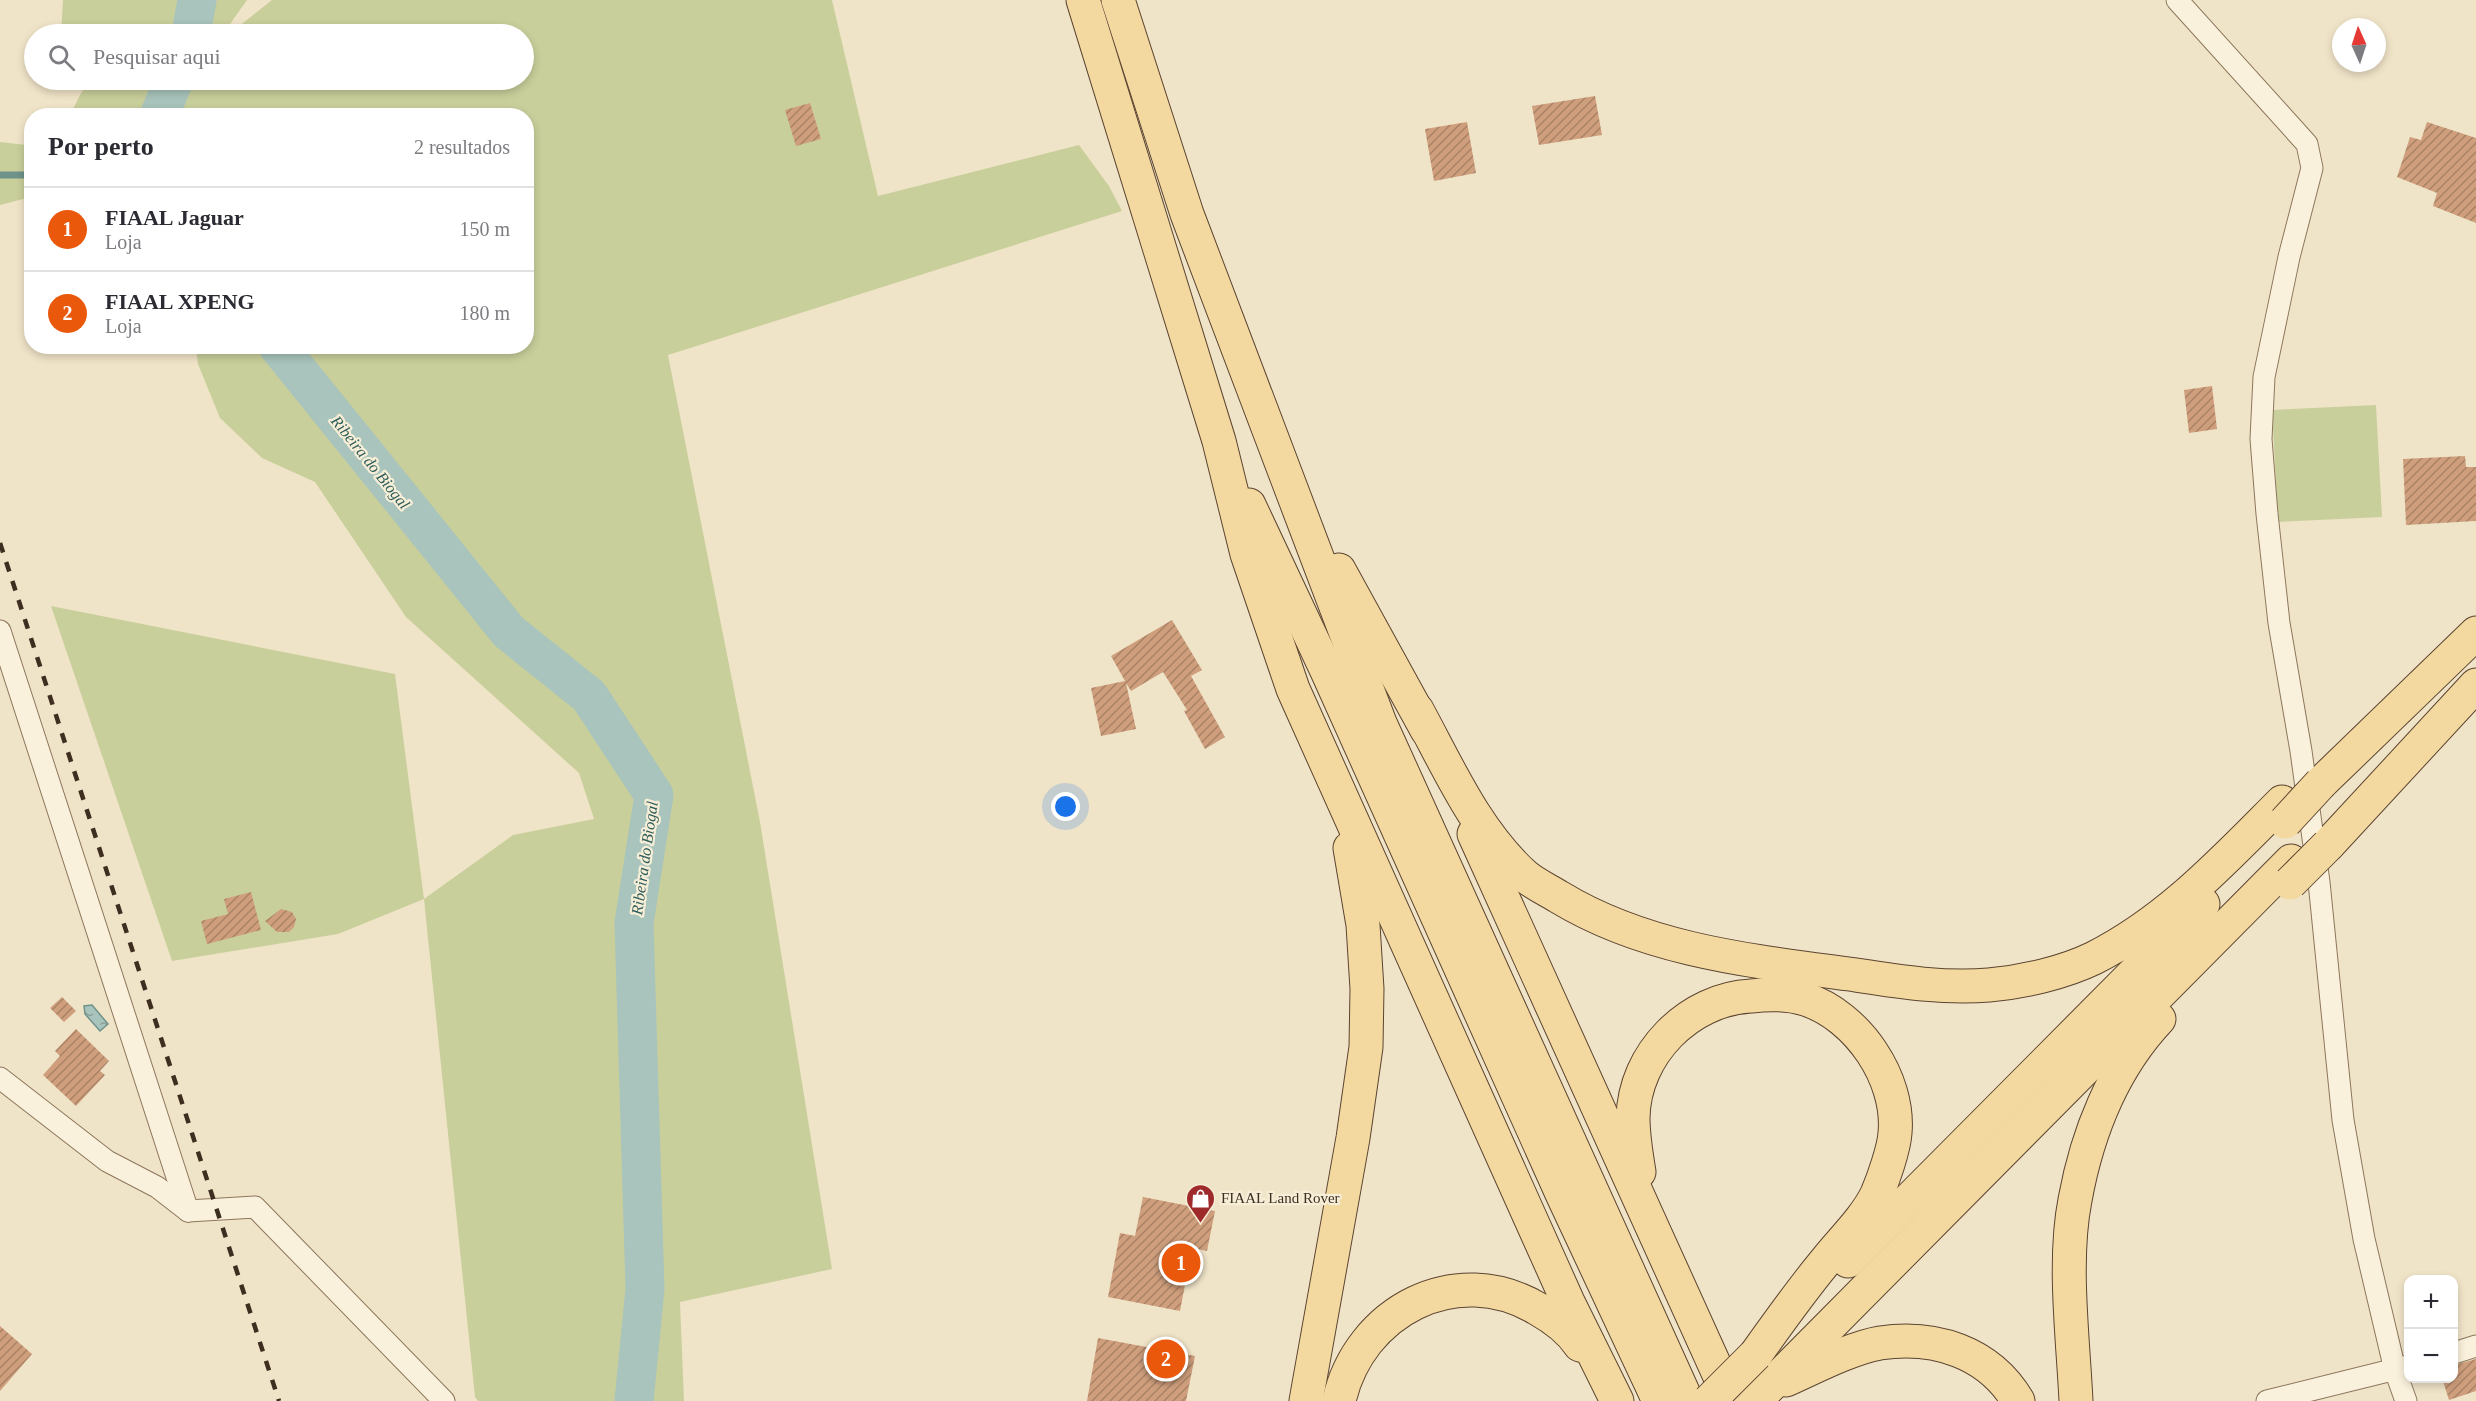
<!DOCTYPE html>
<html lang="pt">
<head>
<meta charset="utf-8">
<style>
	body { margin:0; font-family:"Times New Roman",serif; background:#f7f7f7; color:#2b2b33 }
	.controls { position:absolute; right:18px; bottom:18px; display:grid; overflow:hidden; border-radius:12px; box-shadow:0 3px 9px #0003 }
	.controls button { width:54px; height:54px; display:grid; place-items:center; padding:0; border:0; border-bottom:2px solid #e1e1e2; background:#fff; color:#2b2b33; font:30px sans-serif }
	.compass { position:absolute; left:2332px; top:18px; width:54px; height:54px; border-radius:50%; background:#fff; box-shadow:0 3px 9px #0003; rotate:357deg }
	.you { position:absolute; left:1066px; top:807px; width:21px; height:21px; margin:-15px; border:4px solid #fff; border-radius:50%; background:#1a73e8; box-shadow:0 0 0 9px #1a73e833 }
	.badge { display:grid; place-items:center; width:39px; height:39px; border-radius:50%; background:#ea580c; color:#fff; font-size:20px; font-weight:700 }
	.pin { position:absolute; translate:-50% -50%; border:3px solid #fff; box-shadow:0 2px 6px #0006 }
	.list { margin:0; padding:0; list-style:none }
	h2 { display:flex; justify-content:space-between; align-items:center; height:78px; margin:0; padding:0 24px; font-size:26px }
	h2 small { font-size:20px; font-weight:400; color:#7c7c81 }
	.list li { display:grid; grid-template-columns:39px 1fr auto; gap:18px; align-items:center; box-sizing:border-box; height:84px; padding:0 24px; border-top:2px solid #e1e1e2 }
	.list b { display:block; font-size:22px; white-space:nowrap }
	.list p { margin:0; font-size:20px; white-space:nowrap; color:#7c7c81 }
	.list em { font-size:20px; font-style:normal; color:#7c7c81 }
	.icon { flex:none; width:33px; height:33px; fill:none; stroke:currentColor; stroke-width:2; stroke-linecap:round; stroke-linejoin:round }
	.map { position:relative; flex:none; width:2476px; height:1401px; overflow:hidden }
	.search { position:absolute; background:#fff; box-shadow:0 3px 9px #0003; left:24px; top:24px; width:510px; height:66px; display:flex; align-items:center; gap:15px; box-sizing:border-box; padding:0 21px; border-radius:33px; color:#7c7c81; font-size:22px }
	.panel { position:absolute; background:#fff; box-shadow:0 3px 9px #0003; left:24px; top:108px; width:510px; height:246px; border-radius:24px }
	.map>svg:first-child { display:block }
	.green { fill:#c9cf9b }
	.water { fill:url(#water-ripples); stroke:#6f938a; stroke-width:1.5 }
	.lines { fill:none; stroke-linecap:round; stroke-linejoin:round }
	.stream { stroke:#6f938a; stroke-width:7 }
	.river { stroke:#a9c4bc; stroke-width:39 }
	.building { fill:url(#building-hatch) }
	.minor-casing { stroke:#8d765c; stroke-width:23 }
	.primary-casing { stroke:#5b4430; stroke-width:35 }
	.minor { stroke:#faf1dc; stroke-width:21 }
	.primary { stroke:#f3d9a0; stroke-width:33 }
	.rail { stroke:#3d2e20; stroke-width:4.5; stroke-dasharray:10 10; stroke-linecap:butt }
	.primary-bridge-casing { stroke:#5b4430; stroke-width:35; stroke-linecap:butt }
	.primary-bridge { stroke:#f3d9a0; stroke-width:33 }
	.labels { text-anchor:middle; stroke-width:4.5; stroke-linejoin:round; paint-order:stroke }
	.poi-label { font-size:15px; fill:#3d2e20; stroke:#f7eed8; text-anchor:start }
	.water-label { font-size:16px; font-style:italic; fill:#2f5d5a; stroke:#f7eed8 }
</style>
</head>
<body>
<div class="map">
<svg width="2476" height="1401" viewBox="0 0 2476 1401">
	<defs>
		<pattern id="water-ripples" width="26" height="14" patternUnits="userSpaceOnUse" patternTransform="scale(1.5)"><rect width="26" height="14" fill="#a9c4bc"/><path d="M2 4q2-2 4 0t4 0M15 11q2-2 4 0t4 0" fill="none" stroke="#8ba098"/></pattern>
		<pattern id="building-hatch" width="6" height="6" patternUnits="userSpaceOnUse" patternTransform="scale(1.5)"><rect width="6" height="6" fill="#cf9f7d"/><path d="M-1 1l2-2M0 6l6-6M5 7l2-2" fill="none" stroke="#a98266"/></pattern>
	</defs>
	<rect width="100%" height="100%" fill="#f0e4c8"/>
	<g class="green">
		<polygon points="63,0 247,0 223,34 61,34"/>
		<polygon points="272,0 832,0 878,196 1079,145 1109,186 1122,211 668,355 760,822 832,1269 680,1302 684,1401 478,1401 475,1397 424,899 338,934 172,961 51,606 395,674 424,899 513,835 594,819 579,773 406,617 315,482 262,458 220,418 198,364 196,347 526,346 526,116 70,115 81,93 91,80 524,80 524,34 229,34"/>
		<polygon points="0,142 27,145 31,143 31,197 0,205"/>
		<polygon points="2376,405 2382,517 2278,522 2272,410"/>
	</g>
	<polygon class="water" points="92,1005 108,1024 100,1031 85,1014 84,1006"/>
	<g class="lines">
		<polyline class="stream" points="0,175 32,175"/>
		<g class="river">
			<polyline points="191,34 197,0"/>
			<polyline points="159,116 174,80"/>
			<polyline points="278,346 509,632 589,696 654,795 634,923 645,1289 634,1401"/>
		</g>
	</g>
	<g class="building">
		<polygon points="1595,96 1602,135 1539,145 1532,106"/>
		<polygon points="810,103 821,139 796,146 785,110"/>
		<polygon points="1467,122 1476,173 1434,181 1425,129"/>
		<polygon points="2427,122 2476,138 2476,223 2433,206 2437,193 2397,177 2410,137 2421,140"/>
		<polygon points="2212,386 2217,429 2189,433 2184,390"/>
		<polygon points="2465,456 2466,467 2476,467 2476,521 2406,525 2403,459"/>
		<polygon points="1172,620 1202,670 1191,676 1225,737 1205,749 1184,711 1187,710 1163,672 1131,691 1126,683 1136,729 1101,736 1091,688 1125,681 1111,656"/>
		<polygon points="251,892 261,930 207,944 201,921 228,914 224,899"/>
		<polygon points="281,909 292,912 296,919 294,927 289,932 277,932 265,921"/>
		<polygon points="62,997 76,1011 64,1022 50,1008"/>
		<polygon points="76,1029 109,1061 100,1071 105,1075 76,1106 43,1075 60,1056 55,1051"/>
		<polygon points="1143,1197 1215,1211 1207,1251 1192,1248 1180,1311 1108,1297 1120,1233 1135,1236"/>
		<polygon points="0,1326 32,1354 0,1391"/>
		<polygon points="1098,1338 1195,1356 1186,1401 1087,1401"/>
		<polygon points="2476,1359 2476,1391 2449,1400 2442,1378 2454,1378 2454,1365"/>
	</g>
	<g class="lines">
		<defs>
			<g id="minor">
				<polyline points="2177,0 2307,144 2312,168 2289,257 2264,377 2261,439 2267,514 2279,623 2301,751 2319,882 2343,1120 2364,1239 2395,1370 2406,1401"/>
				<polyline points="0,631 188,1211"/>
				<polyline points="0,1078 107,1161 157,1187 188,1211"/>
				<polyline points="188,1211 255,1207 444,1401"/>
				<polyline points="2454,1353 2476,1346"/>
				<polyline points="2267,1401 2408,1366"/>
			</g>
			<g id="primary">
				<polyline points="1083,0 1219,441 1247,554 1293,689 1568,1302 1617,1401"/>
				<polyline points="1118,0 1187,214 1380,723 1687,1401"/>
				<polyline points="1249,505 1327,671 1563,1196 1659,1401"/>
				<polyline points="1339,570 1427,730"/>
				<path d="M1417,710c31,57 58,120 107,165 10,9 24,15 35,22 87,53 192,64 290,77 46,7 93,15 140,11 34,-3 74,-12 105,-27 75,-38 130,-98 188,-156"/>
				<polyline points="2321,783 2476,633"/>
				<polyline points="1474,834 1731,1401"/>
				<polyline points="2328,845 2476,685"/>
				<path d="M1639,1172c-3,-18 -6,-36 -6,-54 1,-64 56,-119 118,-122 17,-2 38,-2 54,3 53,17 95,80 90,134 -1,16 -12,47 -18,61 -12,25 -36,47 -53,69 -24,29 -46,60 -68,91"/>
				<polyline points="1848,1261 2203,904"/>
				<path d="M1786,1380c27,-12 65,-32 94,-37 55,-8 109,9 138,58"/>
				<polyline points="1306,1401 1353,1138 1366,1047 1367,989 1363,925 1350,848"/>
				<path d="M1339,1401c20,-90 117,-141 199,-92 16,9 32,21 42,36"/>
				<polyline points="1755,1401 2291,861"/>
				<path d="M2076,1401c-3,-63 -13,-140 -1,-201 12,-66 38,-132 84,-181"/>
			</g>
		</defs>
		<use href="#minor" class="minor-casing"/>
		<use href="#primary" class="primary-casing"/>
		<use href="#minor" class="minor"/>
		<use href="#primary" class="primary"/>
		<polyline class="rail" points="0,543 279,1401"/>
		<defs>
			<g id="primary-bridge">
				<polyline points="2285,822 2321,783"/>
				<polyline points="2290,883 2328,845"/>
				<polyline points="1709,1401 1756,1354"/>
			</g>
		</defs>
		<use href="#primary-bridge" class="primary-bridge-casing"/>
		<use href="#primary-bridge" class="primary-bridge"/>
	</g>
	<defs>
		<symbol id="shop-pin" viewBox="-11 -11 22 30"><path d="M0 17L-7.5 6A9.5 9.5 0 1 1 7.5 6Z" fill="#9e2a2b" stroke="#f7eed8"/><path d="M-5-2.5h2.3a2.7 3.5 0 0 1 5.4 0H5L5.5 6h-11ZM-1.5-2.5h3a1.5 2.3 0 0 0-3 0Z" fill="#fff"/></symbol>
	</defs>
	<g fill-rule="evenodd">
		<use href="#shop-pin" x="1184" y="1182" width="33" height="45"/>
	</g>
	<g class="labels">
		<g class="poi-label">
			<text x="1221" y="1203">FIAAL Land Rover</text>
		</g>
		<g class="water-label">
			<text transform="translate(371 462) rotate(51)" y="6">Ribeira do Biogal</text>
			<text transform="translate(644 858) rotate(-82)" y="6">Ribeira do Biogal</text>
		</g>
	</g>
</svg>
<div class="controls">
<button>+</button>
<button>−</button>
</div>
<svg class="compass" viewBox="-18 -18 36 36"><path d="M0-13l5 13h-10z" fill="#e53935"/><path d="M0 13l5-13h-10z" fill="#7c7c81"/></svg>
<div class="you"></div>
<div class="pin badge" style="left:1181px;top:1263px">1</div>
<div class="pin badge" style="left:1166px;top:1359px">2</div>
<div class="search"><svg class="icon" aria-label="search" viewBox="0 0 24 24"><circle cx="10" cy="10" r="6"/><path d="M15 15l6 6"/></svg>Pesquisar aqui</div>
<section class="panel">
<h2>Por perto<small>2 resultados</small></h2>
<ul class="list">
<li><span class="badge">1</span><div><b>FIAAL Jaguar</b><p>Loja</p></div><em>150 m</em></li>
<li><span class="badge">2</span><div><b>FIAAL XPENG</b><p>Loja</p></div><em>180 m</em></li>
</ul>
</section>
</div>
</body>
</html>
